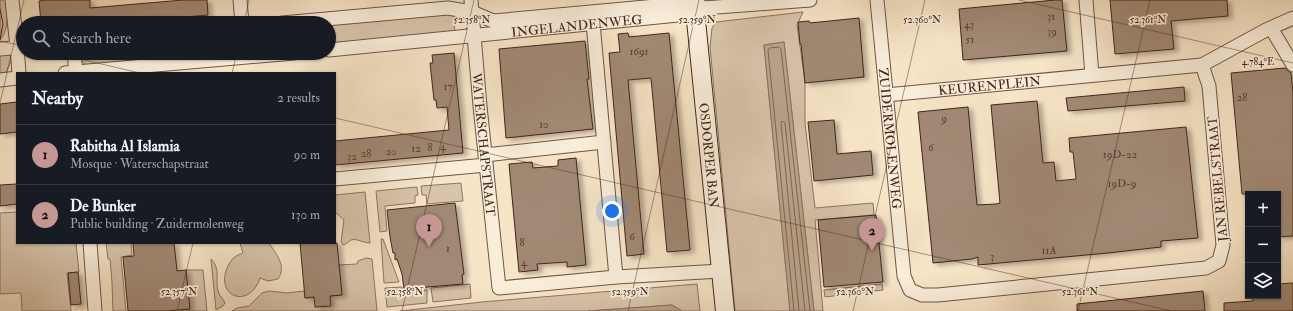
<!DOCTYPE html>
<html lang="en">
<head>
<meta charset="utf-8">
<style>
	body { margin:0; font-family:"IM FELL Double Pica",serif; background:#242831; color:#f1f3f6 }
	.controls { position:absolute; right:12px; bottom:12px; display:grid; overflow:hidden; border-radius:0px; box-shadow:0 1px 3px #0004 }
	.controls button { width:36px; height:36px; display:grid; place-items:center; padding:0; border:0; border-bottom:1px solid #363941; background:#171b24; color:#f1f3f6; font:20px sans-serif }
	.you { position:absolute; left:612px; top:211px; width:14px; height:14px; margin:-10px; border:3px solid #fff; border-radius:50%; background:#1a73e8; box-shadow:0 0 0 6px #1a73e833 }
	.badge { display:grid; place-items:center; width:26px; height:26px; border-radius:50%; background:#c59692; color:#111; font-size:13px; font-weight:700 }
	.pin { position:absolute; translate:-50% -33px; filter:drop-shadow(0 1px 2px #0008) }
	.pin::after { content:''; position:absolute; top:21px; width:14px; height:12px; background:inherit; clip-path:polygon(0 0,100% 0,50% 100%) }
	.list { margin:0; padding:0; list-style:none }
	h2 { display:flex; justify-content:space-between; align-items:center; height:52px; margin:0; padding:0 16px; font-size:17px }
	h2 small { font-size:13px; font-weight:400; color:#9ea1a6 }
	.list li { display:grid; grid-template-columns:26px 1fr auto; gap:12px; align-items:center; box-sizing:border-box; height:60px; padding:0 16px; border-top:1px solid #363941 }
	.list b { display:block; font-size:15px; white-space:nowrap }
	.list p { margin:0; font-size:13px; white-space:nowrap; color:#9ea1a6 }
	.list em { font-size:13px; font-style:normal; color:#9ea1a6 }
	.icon { flex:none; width:22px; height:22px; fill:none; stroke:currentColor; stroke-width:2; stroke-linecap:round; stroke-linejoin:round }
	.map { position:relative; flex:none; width:1293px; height:311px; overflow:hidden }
	.search { position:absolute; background:#171b24; box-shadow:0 1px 3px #0004; left:16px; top:16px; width:320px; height:44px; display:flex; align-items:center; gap:10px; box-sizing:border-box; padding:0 14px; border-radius:22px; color:#9ea1a6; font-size:15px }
	.panel { position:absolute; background:#171b24; box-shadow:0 1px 3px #0004; left:16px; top:72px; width:320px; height:172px; border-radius:0px }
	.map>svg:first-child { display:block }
	.green { fill:#d8c4ab; stroke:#8e7463 }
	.water { fill:#baa48d; stroke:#8a715f }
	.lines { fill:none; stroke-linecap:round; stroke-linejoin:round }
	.shore { stroke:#7e6454; stroke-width:1 }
	.building { fill:#a18975; stroke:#43251b; filter:url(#shadow) }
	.street-casing { stroke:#705546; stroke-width:15 }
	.secondary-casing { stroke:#43251b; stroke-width:20 }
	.street { stroke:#faeedb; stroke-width:13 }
	.secondary { stroke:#faeedb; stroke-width:18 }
	.tram { stroke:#43251b; stroke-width:1 }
	.ticks { fill:none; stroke:#43251b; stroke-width:1; stroke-opacity:0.45 }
	.labels { text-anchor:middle; stroke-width:3.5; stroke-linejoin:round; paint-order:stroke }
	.number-label { font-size:11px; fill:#5a3e32 }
	.street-label { font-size:13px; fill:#43251b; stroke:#faeedb }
	.ticks-label { font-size:10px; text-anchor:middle; fill:#43251b; stroke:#faeedb; stroke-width:3.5; stroke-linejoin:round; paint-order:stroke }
</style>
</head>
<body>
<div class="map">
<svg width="1293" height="311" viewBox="0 0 1293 311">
	<defs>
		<filter id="shadow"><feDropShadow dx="4.5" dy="2.5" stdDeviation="2" flood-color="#0004"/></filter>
	</defs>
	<rect width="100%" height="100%" fill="#f7e5c8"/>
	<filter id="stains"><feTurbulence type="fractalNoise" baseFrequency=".005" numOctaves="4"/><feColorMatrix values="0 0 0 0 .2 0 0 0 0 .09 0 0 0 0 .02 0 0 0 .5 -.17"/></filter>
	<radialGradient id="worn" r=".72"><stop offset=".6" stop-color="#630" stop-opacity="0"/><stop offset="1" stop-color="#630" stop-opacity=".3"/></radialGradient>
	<g class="green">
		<path d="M0,0h6c1,15 4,27 -6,40z"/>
		<polygon points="453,12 455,32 329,45 329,23"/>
		<polygon points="803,12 797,25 805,82 805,123 815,208 873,203 874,215 815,220 823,311 814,311 784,42 764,45 790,311 735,311 710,47 712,28 716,22"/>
		<polygon points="0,53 10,53 11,61 6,72 0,75"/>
		<polygon points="82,53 227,53 87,66 82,61"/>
		<polygon points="461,183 463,201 427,204 426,195 422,195 421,186"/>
		<polygon points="417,187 418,195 415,196 415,203 385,206 387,231 380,232 376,191"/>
		<path d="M365,192l5,51c-6,0 -14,-5 -19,-3 -3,2 -5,4 -8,5l-2,-3 3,-22 -9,-8v-17z"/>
		<polygon points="17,212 17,243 76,243 79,272 67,273 71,311 22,311 21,293 0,294 0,213"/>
		<polygon points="381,239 383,239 399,282 384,283"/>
		<polygon points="106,243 131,243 132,255 121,257 126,311 113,311 112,282 110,259 108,259"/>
		<path d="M240,243h29c7,11 18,23 9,36l-10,2 -8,-3c-11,33 -48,18 -31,-14 2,-2 3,-6 6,-7 2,-2 6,-3 8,-4z"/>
		<polygon points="366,258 372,259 377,311 232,311 237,308 249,306 262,293 269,291 287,293 304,291 305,298 341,295 339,265 357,264 358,261"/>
		<path d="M211,259c10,10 4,20 7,32 1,5 5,7 7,12l-2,3 -7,4z"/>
		<polygon points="186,270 203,270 207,311 168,311 189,309"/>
		<polygon points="470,284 471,298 433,302 431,288"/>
		<polygon points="697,284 700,311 682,311 672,305 588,311 400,311 482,302"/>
		<polygon points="882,284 883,290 825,297 824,290"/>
		<polygon points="402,287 402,292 427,290 427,303 387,307 385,288"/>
	</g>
	<g class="water">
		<polygon points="784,42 814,311 790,311 764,45"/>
		<polygon points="672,305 682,311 588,311"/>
	</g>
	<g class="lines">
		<g class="shore">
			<polyline points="794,311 768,50 770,48 779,47 781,49 810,311"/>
			<polyline points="799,311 781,123 782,121 785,123 805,311"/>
		</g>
	</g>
	<g class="building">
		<polygon points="44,0 90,0 90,8 183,0 207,0 208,15 121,23 83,23 82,21 41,23 39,1"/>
		<polygon points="1055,0 1062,0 1067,51 963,60 959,9"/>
		<polygon points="1110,0 1227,0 1228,16 1171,21 1174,49 1115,54"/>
		<polygon points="859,18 864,77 805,83 801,44 800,44 798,22 809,21 810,23"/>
		<polygon points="628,33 629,37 669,33 690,250 667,252 651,78 628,80 644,254 627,256 609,53 620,52 618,34"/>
		<polygon points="585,41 589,79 587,79 593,129 506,138 499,49"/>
		<polygon points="454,53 463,153 335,165 335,141 449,130 447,107 437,108 436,100 434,100 430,63 433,63 432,55"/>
		<polygon points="1285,68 1291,73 1293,93 1293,236 1278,237 1278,194 1242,194 1231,73"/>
		<polygon points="1184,87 1185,101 1068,111 1066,98"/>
		<polygon points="1037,101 1043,163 1054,162 1056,181 1076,179 1073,152 1070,152 1069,138 1186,127 1198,238 1161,241 1161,247 1108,253 978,265 978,257 972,259 933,263 918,112 968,107 977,205 996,204 1000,203 991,105"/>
		<polygon points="17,102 17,132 0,134 0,104"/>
		<polygon points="834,120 837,154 871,151 873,175 814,181 808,122"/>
		<polygon points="576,158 586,265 567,267 567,262 537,264 538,270 519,272 509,164 532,162 533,168 558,166 558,160"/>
		<polygon points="17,184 17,204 0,206 0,185"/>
		<polygon points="455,203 464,274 462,275 463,284 404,289 402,274 397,259 395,260 395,253 393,253 390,237 387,210"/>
		<polygon points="876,215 883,282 824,287 818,220"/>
		<polygon points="133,243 174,243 177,271 186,270 190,309 167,311 128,311 123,257 134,256"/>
		<polygon points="300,243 337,243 342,295 330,296 331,306 315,307 314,297 305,298"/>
		<polygon points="78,272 81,304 71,305 68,273"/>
		<polygon points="1293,283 1293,311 1224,311 1224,303 1253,301 1252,296 1278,296 1278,284"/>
		<polygon points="1203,291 1205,311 1077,311 1077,304"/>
	</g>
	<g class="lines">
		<defs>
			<g id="street">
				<polyline points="12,0 17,47 19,73"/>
				<polyline points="240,0 242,23"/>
				<path id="s1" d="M471,0l9,106 19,182 117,-11 105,-6"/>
				<path id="s2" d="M877,0l27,276 6,14 12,5h16l268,-27 13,-7 4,-16 -14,-159 -7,-21 64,-35 27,-12"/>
				<polyline points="1086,0 1092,75"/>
				<polyline points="282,23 448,8 472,12 493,21 678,4 695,3 701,6"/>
				<polyline points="593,23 616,277"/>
				<polyline points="1271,28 1293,65"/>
				<polyline points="0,49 23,47"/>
				<path id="s3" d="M329,50l349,-35 18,-3 8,-4 106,-8"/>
				<polyline points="74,53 76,73"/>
				<polyline points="65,73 294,53"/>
				<polyline points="0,80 17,78"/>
				<path id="s4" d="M886,95l316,-30"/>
				<polyline points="485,155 604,142"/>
				<polyline points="335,179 486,165"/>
				<polyline points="90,243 95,311"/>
			</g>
			<g id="secondary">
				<path id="s5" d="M694,0l31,311"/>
			</g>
		</defs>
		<use href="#street" class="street-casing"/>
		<use href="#secondary" class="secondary-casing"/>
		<use href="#street" class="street"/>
		<use href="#secondary" class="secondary"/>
		<polyline class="tram" points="0,9 3,24 0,40"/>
	</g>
	<path class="ticks" d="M1019,0l274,63M244,23l5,-23M0,41l23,5M54,53l86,20M232,73l5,-20M0,103l24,-103M335,118l836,193M177,311l16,-68M402,311l72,-311M628,311l71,-311M853,311l72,-311M1078,311l72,-311"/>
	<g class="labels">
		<g class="number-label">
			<text x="1051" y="20">31</text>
			<text x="969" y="28">43</text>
			<text x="1052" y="35">39</text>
			<text x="970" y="43">51</text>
			<text x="639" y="55">1691</text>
			<text x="448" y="90">17</text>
			<text x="1242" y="101">28</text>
			<text x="944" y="122">9</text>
			<text x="544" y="128">10</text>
			<text x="443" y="150">4</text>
			<text x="430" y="151">8</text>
			<text x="931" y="151">6</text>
			<text x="416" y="152">12</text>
			<text x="391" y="155">20</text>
			<text x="366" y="157">28</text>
			<text x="1120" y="158">19D-22</text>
			<text x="352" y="160">32</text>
			<text x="1122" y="187">19D-9</text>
			<text x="632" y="240">6</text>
			<text x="522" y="246">8</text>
			<text x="448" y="252">1</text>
			<text x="1049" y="254">11A</text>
			<text x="992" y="260">3</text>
			<text x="524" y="266">4</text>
		</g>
		<g class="street-label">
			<text dy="5" stroke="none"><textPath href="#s3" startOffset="249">INGELANDENWEG</textPath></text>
			<text dy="5" stroke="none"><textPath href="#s4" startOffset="104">KEURENPLEIN</textPath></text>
			<text dy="5" stroke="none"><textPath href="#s2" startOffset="139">ZUIDERMOLENWEG</textPath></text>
			<text dy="5" stroke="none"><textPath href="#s1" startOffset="145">WATERSCHAPSTRAAT</textPath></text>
			<text dy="5" stroke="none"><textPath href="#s5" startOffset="156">OSDORPER BAN</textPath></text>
			<text transform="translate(1217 179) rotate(-95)" y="5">JAN REBELSTRAAT</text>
		</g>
	</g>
	<g class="ticks-label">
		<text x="472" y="23">52.358°N</text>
		<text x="697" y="23">52.359°N</text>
		<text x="922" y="23">52.360°N</text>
		<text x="1148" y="23">52.361°N</text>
		<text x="1258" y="65">4.784°E</text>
		<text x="179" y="295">52.357°N</text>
		<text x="405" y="295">52.358°N</text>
		<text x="630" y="295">52.359°N</text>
		<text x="855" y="295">52.360°N</text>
		<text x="1080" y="295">52.361°N</text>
	</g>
	<rect width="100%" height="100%" filter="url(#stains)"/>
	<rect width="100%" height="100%" fill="url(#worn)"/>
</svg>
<div class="controls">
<button>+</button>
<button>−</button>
<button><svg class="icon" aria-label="layers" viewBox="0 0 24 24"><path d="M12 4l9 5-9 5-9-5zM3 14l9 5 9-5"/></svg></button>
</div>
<div class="you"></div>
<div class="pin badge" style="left:429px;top:247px">1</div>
<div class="pin badge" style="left:872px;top:251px">2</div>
<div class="search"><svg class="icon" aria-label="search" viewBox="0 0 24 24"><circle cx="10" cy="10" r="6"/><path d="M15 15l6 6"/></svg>Search here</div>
<section class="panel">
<h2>Nearby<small>2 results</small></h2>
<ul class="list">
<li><span class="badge">1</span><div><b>Rabitha Al Islamia</b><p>Mosque · Waterschapstraat</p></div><em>90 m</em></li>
<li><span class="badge">2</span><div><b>De Bunker</b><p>Public building · Zuidermolenweg</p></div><em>130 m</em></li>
</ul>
</section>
</div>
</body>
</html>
